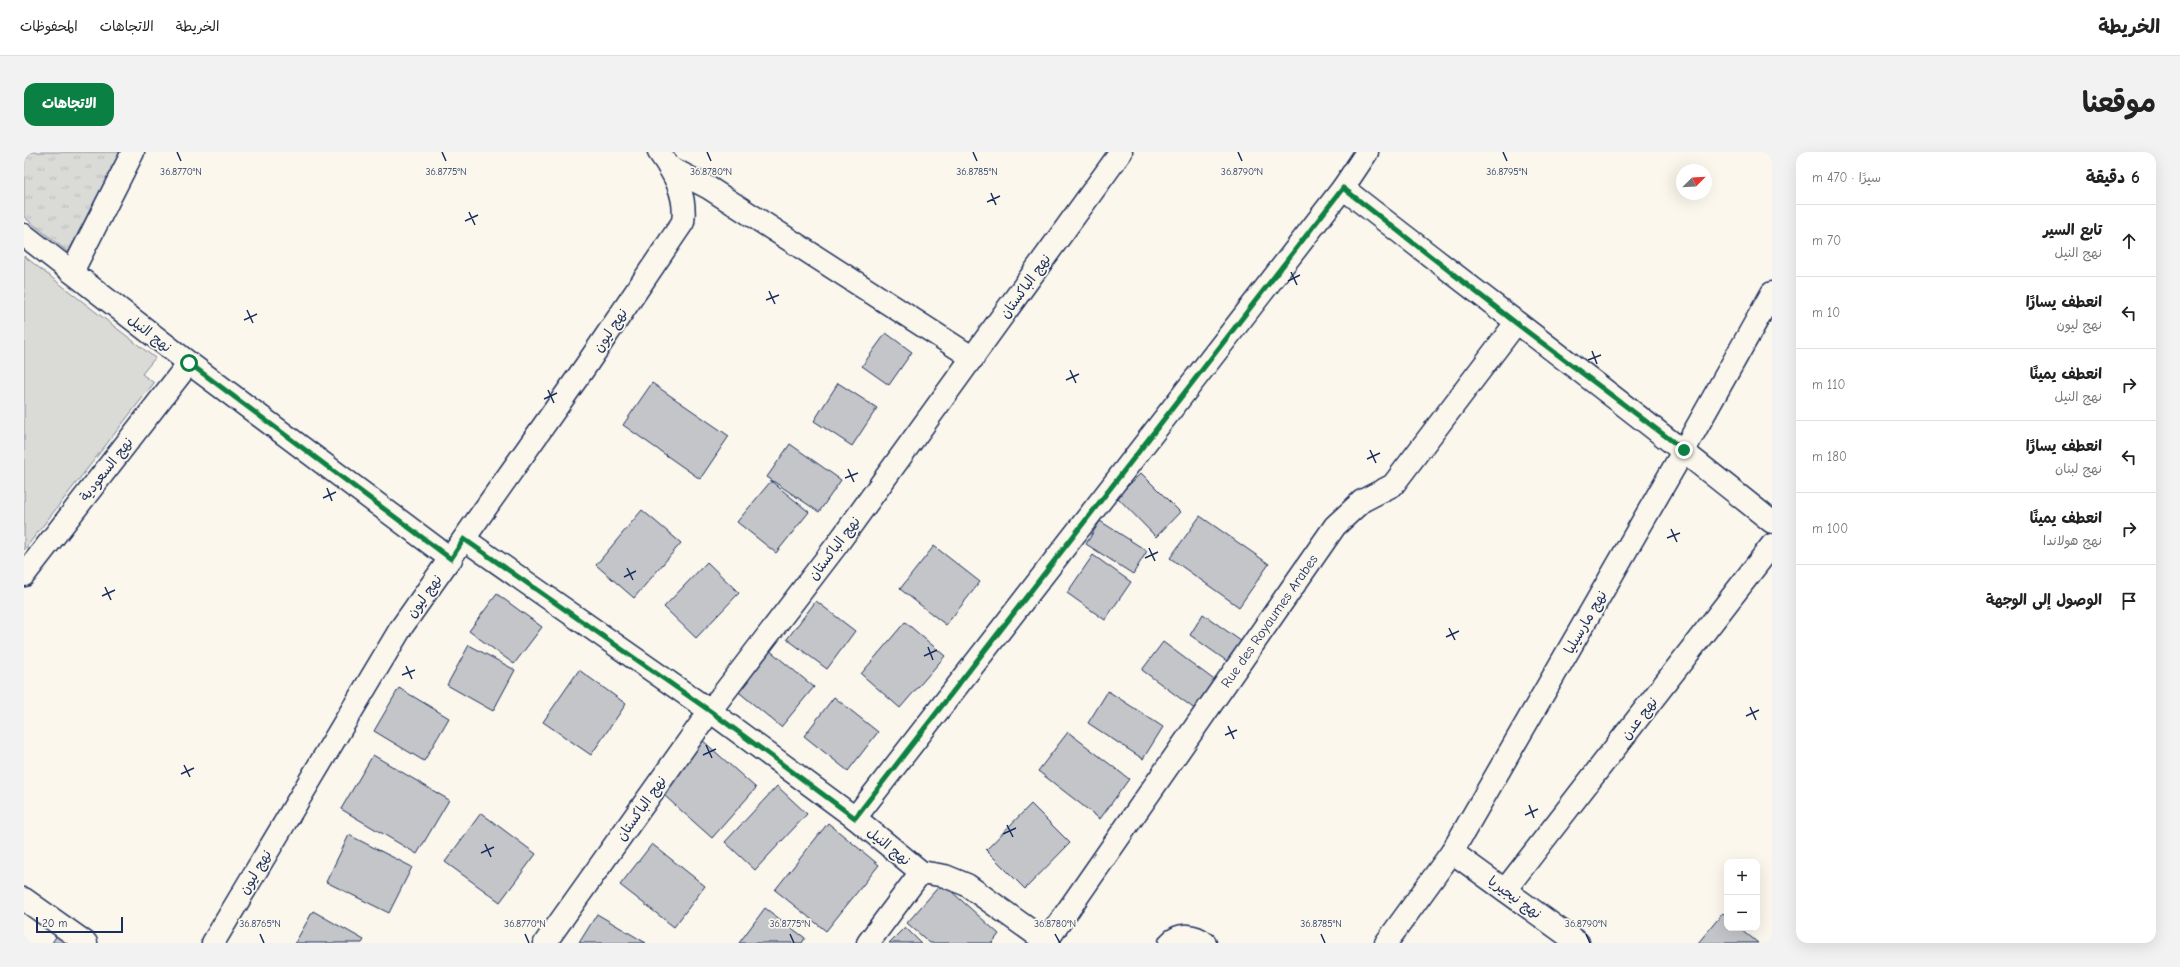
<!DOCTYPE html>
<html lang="ar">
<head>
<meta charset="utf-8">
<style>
	body { margin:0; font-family:"Comic Neue","Playpen Sans Arabic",sans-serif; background:#f2f2f2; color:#222; direction:rtl }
	.controls { position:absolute; right:12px; bottom:12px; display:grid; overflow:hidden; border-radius:8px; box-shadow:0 4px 16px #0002 }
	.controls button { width:36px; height:36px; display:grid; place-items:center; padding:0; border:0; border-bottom:1px solid #e0e0e0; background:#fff; color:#222; font:20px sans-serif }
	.compass { position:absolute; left:1652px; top:12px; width:36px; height:36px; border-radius:50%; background:#fff; box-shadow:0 4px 16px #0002; rotate:66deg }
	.scale { position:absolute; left:12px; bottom:10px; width:87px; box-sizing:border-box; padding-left:4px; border:2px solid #1b2f5e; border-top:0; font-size:11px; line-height:14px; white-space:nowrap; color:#1b2f5e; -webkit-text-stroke:3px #fbf7ec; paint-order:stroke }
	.stop { position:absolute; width:12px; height:12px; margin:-9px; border:3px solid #0b8043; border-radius:50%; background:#fff }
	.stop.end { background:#0b8043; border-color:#fff; box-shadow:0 1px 4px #0008 }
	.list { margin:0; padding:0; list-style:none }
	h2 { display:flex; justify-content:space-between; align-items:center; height:52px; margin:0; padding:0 16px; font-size:17px }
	h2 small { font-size:13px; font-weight:400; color:#767676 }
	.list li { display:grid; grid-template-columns:26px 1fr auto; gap:12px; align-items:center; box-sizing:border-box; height:72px; padding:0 16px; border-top:1px solid #e0e0e0 }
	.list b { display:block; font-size:15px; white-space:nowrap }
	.list p { margin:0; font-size:13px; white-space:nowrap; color:#767676 }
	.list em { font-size:13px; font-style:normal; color:#767676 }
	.icon { flex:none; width:22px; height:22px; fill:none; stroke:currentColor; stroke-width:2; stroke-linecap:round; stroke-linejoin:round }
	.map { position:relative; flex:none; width:1748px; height:791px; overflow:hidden; direction:ltr; border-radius:12px }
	header { display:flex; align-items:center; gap:24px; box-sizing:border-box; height:56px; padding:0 20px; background:#fff; border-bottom:1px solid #e0e0e0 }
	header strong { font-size:19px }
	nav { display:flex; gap:22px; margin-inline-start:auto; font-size:14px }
	.intro { display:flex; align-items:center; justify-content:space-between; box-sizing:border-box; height:96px; padding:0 24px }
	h1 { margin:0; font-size:28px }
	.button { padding:10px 18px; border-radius:12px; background:#0b8043; color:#fff; font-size:14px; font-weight:700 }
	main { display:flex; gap:24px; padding:0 24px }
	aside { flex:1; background:#fff; border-radius:12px; box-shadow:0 4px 16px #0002 }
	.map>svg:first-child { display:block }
	.grass { fill:url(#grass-tufts); stroke:#7a849a }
	.green { fill:#dadad7; stroke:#7a849a }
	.building { fill:#c3c5c9; stroke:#1b2f5e }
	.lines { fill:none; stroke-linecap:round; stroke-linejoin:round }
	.minor-casing { stroke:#1b2f5e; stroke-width:25 }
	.minor { stroke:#fbf7ec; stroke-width:22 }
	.route { stroke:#0b8043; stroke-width:5 }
	.ticks { fill:none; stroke:#1b2f5e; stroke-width:1.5 }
	.labels { text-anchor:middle; stroke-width:3.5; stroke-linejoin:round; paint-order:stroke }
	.street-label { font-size:14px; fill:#1b2f5e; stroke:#fbf7ec }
	.ticks-label { font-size:10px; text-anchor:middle; fill:#1b2f5e; stroke:#fbf7ec; stroke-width:3.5; stroke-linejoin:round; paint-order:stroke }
</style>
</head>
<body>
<header>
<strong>الخريطة</strong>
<nav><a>الخريطة</a><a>الاتجاهات</a><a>المحفوظات</a></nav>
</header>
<div class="intro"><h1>موقعنا</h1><a class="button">الاتجاهات</a></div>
<main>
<aside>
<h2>6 دقيقة<small>سيرًا · 470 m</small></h2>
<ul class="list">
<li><svg class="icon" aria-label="ahead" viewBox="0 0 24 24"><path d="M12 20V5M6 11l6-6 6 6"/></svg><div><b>تابع السير</b><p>نهج النيل</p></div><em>70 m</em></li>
<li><svg class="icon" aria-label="left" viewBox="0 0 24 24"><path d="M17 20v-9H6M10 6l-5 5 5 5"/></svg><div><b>انعطف يسارًا</b><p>نهج ليون</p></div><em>10 m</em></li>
<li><svg class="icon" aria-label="right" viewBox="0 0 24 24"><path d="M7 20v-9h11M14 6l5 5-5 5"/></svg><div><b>انعطف يمينًا</b><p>نهج النيل</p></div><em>110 m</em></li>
<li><svg class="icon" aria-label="left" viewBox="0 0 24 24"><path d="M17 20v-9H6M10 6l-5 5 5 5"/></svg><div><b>انعطف يسارًا</b><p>نهج لبنان</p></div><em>180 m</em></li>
<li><svg class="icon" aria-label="right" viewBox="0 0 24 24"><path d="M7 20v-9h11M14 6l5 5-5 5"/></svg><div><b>انعطف يمينًا</b><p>نهج هولاندا</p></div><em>100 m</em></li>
<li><svg class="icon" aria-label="arrive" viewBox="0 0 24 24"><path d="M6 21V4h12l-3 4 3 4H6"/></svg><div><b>الوصول إلى الوجهة</b></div></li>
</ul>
</aside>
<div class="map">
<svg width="1748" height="791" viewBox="0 0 1748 791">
	<defs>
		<pattern id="grass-tufts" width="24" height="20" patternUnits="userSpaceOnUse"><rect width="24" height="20" fill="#dadad7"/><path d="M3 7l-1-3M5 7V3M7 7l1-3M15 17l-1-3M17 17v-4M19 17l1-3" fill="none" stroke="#babbbb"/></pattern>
	</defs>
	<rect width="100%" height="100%" fill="#fbf7ec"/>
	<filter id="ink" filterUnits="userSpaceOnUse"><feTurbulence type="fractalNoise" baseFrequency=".025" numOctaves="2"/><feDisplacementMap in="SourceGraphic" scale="8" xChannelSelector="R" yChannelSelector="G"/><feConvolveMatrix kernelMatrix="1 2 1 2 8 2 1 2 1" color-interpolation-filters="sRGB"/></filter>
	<g filter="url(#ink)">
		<polygon class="grass" points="0,0 96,0 44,100 0,65"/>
		<polygon class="green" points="0,104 131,206 118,222 130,231 0,398"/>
		<g class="building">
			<polygon points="862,181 888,200 865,233 838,214"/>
			<polygon points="628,231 705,284 676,327 599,273"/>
			<polygon points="814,231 853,256 828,294 790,269"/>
			<polygon points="766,292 817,328 795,360 743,325"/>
			<polygon points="1117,321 1156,360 1132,385 1093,345"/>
			<polygon points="747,329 785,360 752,401 713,370"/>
			<polygon points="618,358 657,391 610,446 572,413"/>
			<polygon points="1176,364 1245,412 1215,455 1146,406"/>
			<polygon points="1076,369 1123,399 1109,422 1062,392"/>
			<polygon points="910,394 956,430 922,473 876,437"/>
			<polygon points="1069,403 1107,430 1081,468 1043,441"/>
			<polygon points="683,410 715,441 672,486 640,455"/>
			<polygon points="473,442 518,475 490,512 445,479"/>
			<polygon points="792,449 831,479 803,517 763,487"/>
			<polygon points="1179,462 1221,492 1207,512 1166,483"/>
			<polygon points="881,470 921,504 876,556 837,522"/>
			<polygon points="1139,490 1193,530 1172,558 1118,518"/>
			<polygon points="445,493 491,518 469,559 423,533"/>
			<polygon points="744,497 790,535 757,575 711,537"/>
			<polygon points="555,518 602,552 567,603 519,570"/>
			<polygon points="375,536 425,566 400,609 350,579"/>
			<polygon points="1084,539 1139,575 1119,607 1064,571"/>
			<polygon points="810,545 854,580 824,619 780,584"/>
			<polygon points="1044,580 1105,627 1076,667 1014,619"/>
			<polygon points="677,587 732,636 688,686 633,637"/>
			<polygon points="349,603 425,648 393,702 317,657"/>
			<polygon points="753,634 783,662 731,718 701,690"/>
			<polygon points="1007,652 1046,691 1001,737 962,698"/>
			<polygon points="457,661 512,702 476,750 421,710"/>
			<polygon points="804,671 855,713 802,779 751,738"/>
			<polygon points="325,683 388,715 365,761 302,730"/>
			<polygon points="628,692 681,734 650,775 596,733"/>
			<polygon points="918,731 975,782 968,791 906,791 883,771"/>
			<polygon points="741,756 781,786 778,791 715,791"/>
			<polygon points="289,759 340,788 338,791 271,791"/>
			<polygon points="1699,761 1703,765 1703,776 1716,776 1734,791 1674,791"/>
			<polygon points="573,762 622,791 555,791"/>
			<polygon points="881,775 897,791 865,791"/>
			<polygon points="33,783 44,791 28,791"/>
		</g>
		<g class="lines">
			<defs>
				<g id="minor">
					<polyline points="645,15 685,36 949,206"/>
					<path d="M1319,36c143,112 288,220 429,334"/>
					<polyline points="0,83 165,211 427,407"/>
					<polyline points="48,120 109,0"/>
					<polyline points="440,387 686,559 831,666 897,720 921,724 943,733 1024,791"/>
					<polyline points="0,423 165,211"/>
					<polyline points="831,666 1319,36 1343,0"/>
					<polyline points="1428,700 1554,791"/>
					<polyline points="1481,738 1748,393"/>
					<polyline points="0,747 62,791"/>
					<path id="s1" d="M1022,790l289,-416 27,-25 31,-16 123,-162"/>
					<path d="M189,791l188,-315 184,-261 98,-145c4,-27 -9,-49 -24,-70"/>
					<polyline points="521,791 686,559 812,394 1097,0"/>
					<polyline points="844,791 897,720"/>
					<path d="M1146,791c10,-11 25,-8 35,0"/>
					<polyline points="1362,791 1428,700 1660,298 1748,141"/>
				</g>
			</defs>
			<use href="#minor" class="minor-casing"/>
			<use href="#minor" class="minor"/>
		</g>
	</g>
	<g class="lines" filter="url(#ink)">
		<polyline class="route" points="165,211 427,407 440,387 686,559 831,666 1319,36 1492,171 1660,298"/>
	</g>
	<path class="ticks" d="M153,0l4,9M418,0l4,9M683,0l4,9M949,0l4,9M1214,0l4,9M1479,0l4,9M967,41l5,12M963,50l13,-6M445,60l6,13M441,69l13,-6M1267,120l6,13M1264,129l12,-6M745,139l6,13M742,148l13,-5M223,158l6,13M220,168l13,-6M1568,199l5,13M1564,208l13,-5M1046,218l6,13M1042,228l13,-6M524,238l6,13M520,247l13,-6M1346,298l6,13M1343,307l13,-6M824,317l6,13M821,326l13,-5M303,336l5,13M299,346l13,-6M1647,377l6,13M1643,386l13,-5M1125,396l6,13M1121,406l13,-6M603,416l6,12M600,425l12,-6M81,435l6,13M78,444l13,-6M1425,476l6,12M1422,485l13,-6M904,495l5,13M900,504l13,-6M382,514l6,13M378,523l13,-5M1726,555l6,13M1722,564l13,-6M1204,574l6,13M1201,583l12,-5M682,593l6,13M679,603l13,-6M160,613l6,12M157,622l13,-6M1505,653l5,13M1501,663l13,-6M983,673l6,12M979,682l13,-6M461,692l6,13M457,701l13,-6M236,782l4,9M501,782l4,9M766,782l4,9M1031,782l5,9M1297,782l4,9M1562,782l4,9"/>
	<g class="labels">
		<g class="street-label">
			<text transform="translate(1001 134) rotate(-54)" y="5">نهج الباكستان</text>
			<text transform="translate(586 178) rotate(-56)" y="5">نهج ليون</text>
			<text transform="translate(126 181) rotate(38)" y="5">نهج النيل</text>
			<text transform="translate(82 317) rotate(-52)" y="5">نهج السعودية</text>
			<text transform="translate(810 396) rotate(-53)" y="5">نهج الباكستان</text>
			<text transform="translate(400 444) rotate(-54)" y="5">نهج ليون</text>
			<text dy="5" stroke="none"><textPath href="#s1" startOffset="391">Rue des Royaumes Arabes</textPath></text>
			<text transform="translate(1561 470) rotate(-60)" y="5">نهج مارسيليا</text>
			<text transform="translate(1615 566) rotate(-52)" y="5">نهج عدن</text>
			<text transform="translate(617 656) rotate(-55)" y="5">نهج الباكستان</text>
			<text transform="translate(865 694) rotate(39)" y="5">نهج النيل</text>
			<text transform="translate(231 720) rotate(-59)" y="5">نهج ليون</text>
			<text transform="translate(1491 745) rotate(36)" y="5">نهج نيجيريا</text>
		</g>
	</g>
	<g class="ticks-label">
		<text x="157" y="23">36.8770°N</text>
		<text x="687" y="23">36.8780°N</text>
		<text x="422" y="23">36.8775°N</text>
		<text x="953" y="23">36.8785°N</text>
		<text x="1218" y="23">36.8790°N</text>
		<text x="1483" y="23">36.8795°N</text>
		<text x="236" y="775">36.8765°N</text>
		<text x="501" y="775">36.8770°N</text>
		<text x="766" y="775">36.8775°N</text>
		<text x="1031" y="775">36.8780°N</text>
		<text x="1297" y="775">36.8785°N</text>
		<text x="1562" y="775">36.8790°N</text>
	</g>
</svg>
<div class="controls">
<button>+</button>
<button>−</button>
</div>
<svg class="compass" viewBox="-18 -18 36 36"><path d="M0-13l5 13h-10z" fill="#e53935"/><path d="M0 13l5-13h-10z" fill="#767676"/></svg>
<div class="scale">20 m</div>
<div class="stop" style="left:165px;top:211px"></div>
<div class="stop end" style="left:1660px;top:298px"></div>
</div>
</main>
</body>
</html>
